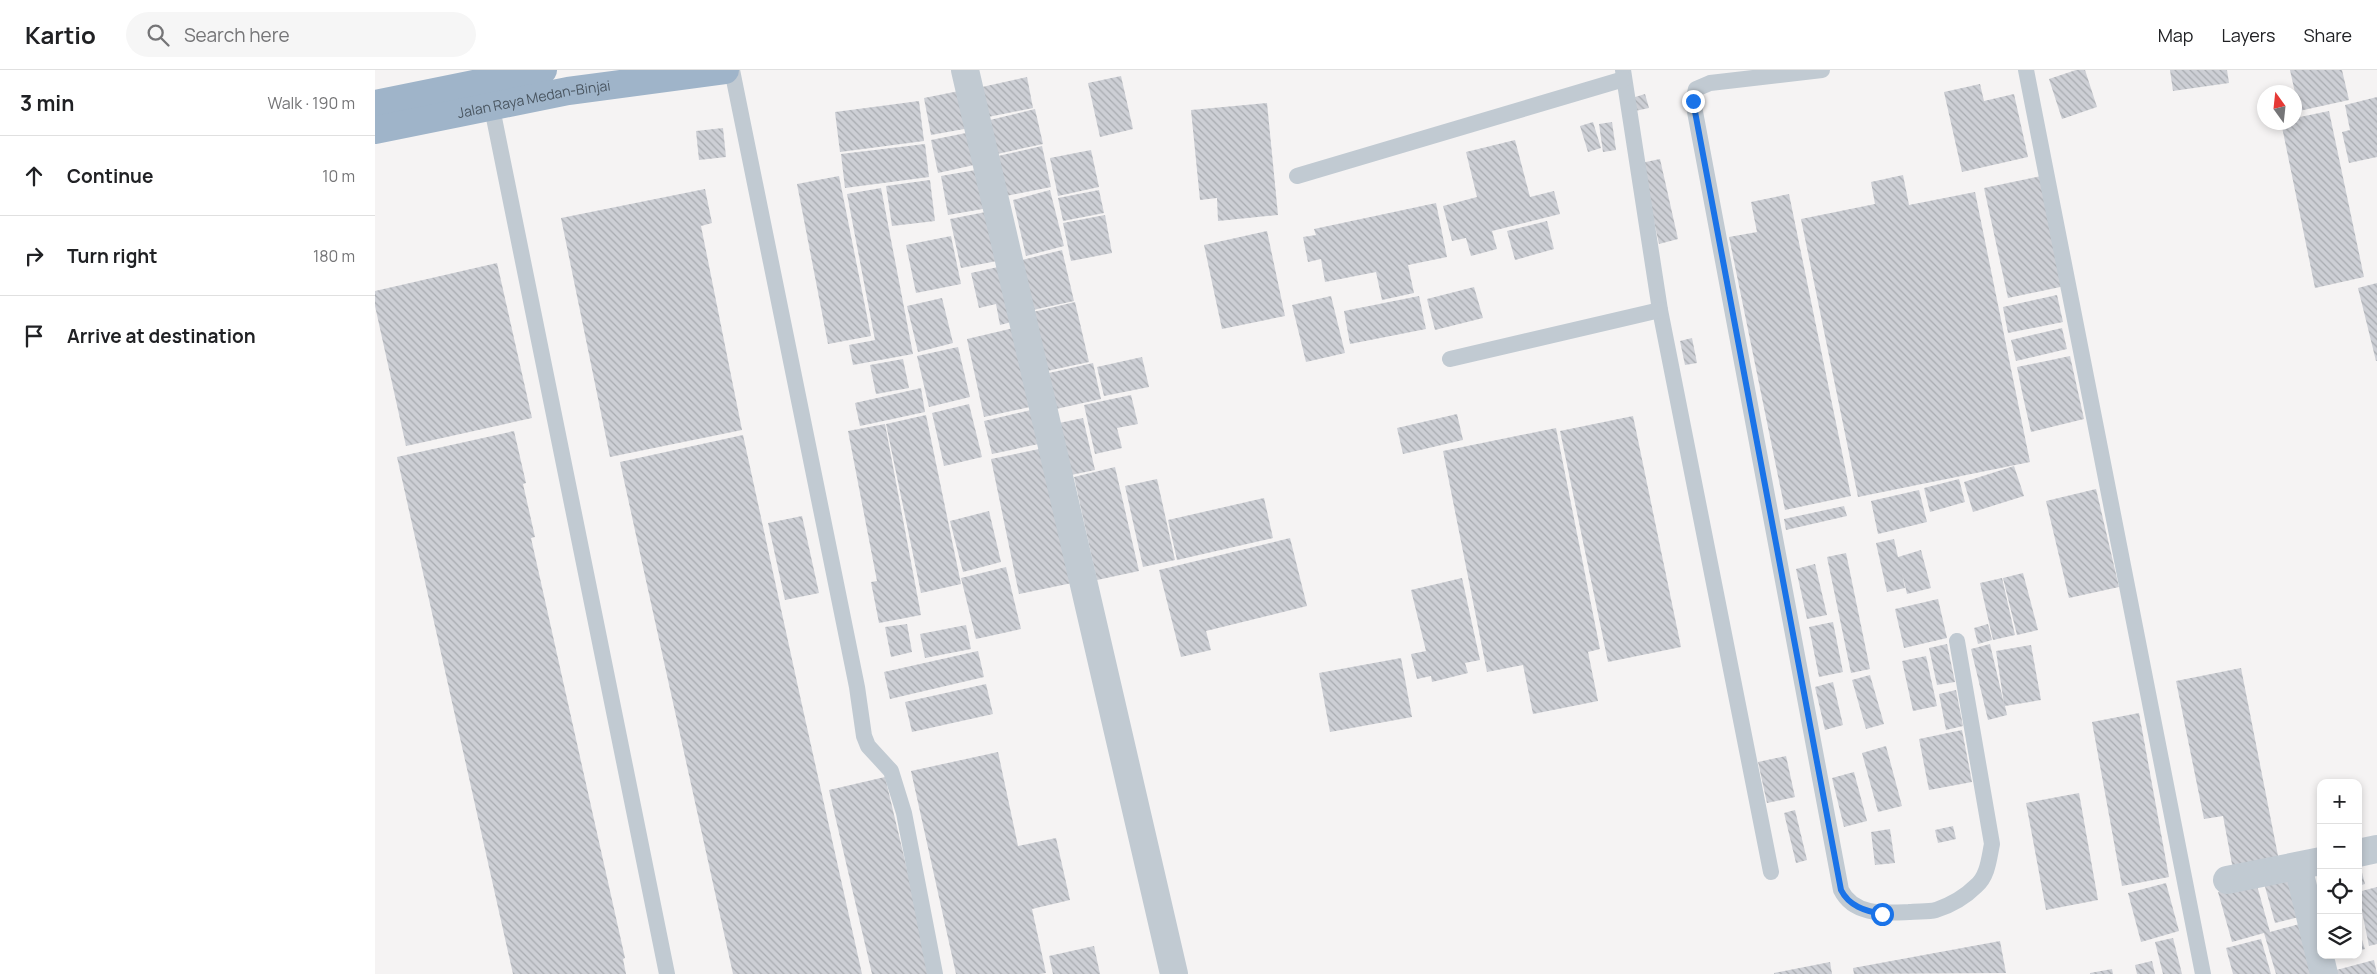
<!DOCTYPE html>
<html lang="en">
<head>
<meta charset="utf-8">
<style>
	body { margin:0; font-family:Manrope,sans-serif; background:#f6f6f6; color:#202124 }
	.controls { position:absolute; right:15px; bottom:15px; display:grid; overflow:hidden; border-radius:10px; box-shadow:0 2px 8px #0003 }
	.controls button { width:45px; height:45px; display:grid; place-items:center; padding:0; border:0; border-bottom:1px solid #e0e0e0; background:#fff; color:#202124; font:25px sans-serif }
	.compass { position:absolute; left:1882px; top:15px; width:45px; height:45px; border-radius:50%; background:#fff; box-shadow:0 2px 8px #0003; rotate:345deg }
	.stop { position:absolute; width:15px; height:15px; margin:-11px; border:4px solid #1a73e8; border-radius:50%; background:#fff }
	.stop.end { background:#1a73e8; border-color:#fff; box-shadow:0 1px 5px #0008 }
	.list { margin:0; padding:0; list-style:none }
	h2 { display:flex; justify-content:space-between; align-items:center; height:65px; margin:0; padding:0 20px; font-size:21px }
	h2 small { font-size:16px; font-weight:400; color:#757577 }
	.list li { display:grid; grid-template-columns:32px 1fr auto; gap:15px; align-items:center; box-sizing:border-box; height:80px; padding:0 20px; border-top:1px solid #e0e0e0 }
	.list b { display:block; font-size:19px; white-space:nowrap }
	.list em { font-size:16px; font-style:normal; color:#757577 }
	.icon { flex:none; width:28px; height:28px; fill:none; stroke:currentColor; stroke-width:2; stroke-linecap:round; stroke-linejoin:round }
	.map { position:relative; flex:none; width:2002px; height:904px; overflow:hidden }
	header { display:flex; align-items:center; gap:30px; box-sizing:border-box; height:70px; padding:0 25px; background:#fff; border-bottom:1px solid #e0e0e0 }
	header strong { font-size:24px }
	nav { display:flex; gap:28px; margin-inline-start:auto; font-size:18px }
	.search { width:350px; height:45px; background:#f6f6f6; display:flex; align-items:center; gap:12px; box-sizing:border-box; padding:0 18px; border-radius:28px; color:#757577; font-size:19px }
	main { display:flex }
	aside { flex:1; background:#fff }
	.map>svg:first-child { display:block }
	.building { fill:url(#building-back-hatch) }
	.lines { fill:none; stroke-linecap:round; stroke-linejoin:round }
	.service { stroke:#c1cad2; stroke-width:16 }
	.minor { stroke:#c1cad2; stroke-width:28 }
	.trunk { stroke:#9fb4c9; stroke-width:28 }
	.route { stroke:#1a73e8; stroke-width:6 }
	.labels { text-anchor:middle; stroke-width:4; stroke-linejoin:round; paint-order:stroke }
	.street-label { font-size:14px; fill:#4a5661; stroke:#fff }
</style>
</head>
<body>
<header>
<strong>Kartio</strong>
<div class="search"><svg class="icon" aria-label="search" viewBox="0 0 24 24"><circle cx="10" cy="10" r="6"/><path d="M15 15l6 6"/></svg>Search here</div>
<nav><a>Map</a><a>Layers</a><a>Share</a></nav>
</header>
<main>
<aside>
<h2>3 min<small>Walk · 190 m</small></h2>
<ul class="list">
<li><svg class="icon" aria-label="ahead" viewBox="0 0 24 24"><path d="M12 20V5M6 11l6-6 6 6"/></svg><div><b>Continue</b></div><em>10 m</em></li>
<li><svg class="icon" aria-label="right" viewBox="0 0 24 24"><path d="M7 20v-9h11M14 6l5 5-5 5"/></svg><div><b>Turn right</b></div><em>180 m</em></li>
<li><svg class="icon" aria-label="arrive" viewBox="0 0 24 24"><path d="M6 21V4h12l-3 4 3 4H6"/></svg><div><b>Arrive at destination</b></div></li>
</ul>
</aside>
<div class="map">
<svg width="2002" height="904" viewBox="0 0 2002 904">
	<defs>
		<pattern id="building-back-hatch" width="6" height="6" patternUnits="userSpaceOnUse" patternTransform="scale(1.25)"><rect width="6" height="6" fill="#cdcfd5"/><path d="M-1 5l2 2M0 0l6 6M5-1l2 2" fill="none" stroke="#a8abb0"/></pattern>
	</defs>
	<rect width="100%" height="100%" fill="#f5f3f3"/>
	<g class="building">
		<polygon points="1701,0 1710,0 1722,37 1687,49 1674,9"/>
		<polygon points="1795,0 1852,0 1854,13 1798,21"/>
		<polygon points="1915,0 1967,0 1974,30 1924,41"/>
		<polygon points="746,6 758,59 725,67 713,13"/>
		<polygon points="652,7 658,38 613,47 607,17"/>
		<polygon points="1605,14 1609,31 1639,24 1653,87 1587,102 1569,22"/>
		<polygon points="594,19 600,57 556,65 549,28"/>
		<polygon points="1270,24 1274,38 1260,41 1257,28"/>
		<polygon points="2002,27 2002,87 1974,93 1967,62 1975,60 1970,35"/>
		<polygon points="544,31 549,71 465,82 460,42"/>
		<polygon points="892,33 903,145 843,151 842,128 825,130 816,40"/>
		<polygon points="660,39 668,74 622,84 615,50"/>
		<polygon points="1954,41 1989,207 1940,218 1906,52 1920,52 1920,48"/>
		<polygon points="1218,52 1226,78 1213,82 1205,56"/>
		<polygon points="1237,52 1241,80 1228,82 1224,54"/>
		<polygon points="348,58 351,87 324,90 321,61"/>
		<polygon points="601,61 608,93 563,103 556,70"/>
		<polygon points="1140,70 1155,127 1179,121 1185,144 1117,161 1122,179 1096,186 1091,168 1077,171 1068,136 1102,127 1091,82"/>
		<polygon points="550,74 554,107 470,118 466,84"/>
		<polygon points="667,76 676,117 631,126 623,86"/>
		<polygon points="716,80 724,117 683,126 675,88"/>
		<polygon points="1285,89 1303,169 1284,174 1266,93"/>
		<polygon points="612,98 619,137 573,145 566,106"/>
		<polygon points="1528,105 1534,135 1600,122 1655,392 1483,427 1426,149 1500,134 1496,112"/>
		<polygon points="464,106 496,266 453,274 422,114"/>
		<polygon points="1666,106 1690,216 1633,228 1609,118"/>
		<polygon points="555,110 560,151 517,156 511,116"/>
		<polygon points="506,118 538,284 478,295 474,275 500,270 472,124"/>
		<polygon points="330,119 337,153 326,156 367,360 235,387 186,148"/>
		<polygon points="675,120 689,176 651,186 638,130"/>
		<polygon points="724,120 729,143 688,151 683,128"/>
		<polygon points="1414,124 1476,426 1410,440 1354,167 1382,162 1376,132"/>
		<polygon points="1061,133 1072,187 1033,195 1039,223 1007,230 1001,202 950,212 946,189 933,192 928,167 941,165 939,159"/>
		<polygon points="621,140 632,189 586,198 575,149"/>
		<polygon points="730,145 737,183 696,191 688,153"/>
		<polygon points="1172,151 1179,179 1140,190 1132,161"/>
		<polygon points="892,161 910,246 847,259 829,175"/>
		<polygon points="576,166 586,214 541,223 531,175"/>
		<polygon points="687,180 699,231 658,240 647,190"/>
		<polygon points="122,193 157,348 31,376 0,236 0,221"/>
		<polygon points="632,195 644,250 625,255 621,234 604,238 596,203"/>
		<polygon points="2002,213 2002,291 2001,291 1983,218"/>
		<polygon points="1099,217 1108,248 1060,260 1052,229"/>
		<polygon points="1682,225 1688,252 1633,263 1628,237"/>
		<polygon points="956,226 970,283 931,292 917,235"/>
		<polygon points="1044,226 1051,259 975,274 969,241"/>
		<polygon points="567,228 578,273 543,282 532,236"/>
		<polygon points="700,232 714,292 672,301 658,242"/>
		<polygon points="647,256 664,335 609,347 592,269"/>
		<polygon points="1687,258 1692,279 1641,291 1636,270"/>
		<polygon points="1317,268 1322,293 1310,295 1305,271"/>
		<polygon points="583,277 595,327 554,337 542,286"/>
		<polygon points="1695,286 1709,349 1656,362 1647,322 1665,318 1647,322 1642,297"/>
		<polygon points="767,287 774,317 729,326 722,297"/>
		<polygon points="528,289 534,318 501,324 495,295"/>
		<polygon points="718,293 726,329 681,339 674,303"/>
		<polygon points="546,318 550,342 485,356 480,333"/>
		<polygon points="756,325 763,354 742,358 747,378 720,384 709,335"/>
		<polygon points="594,334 607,387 569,396 557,343"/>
		<polygon points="665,338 673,372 617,384 609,351"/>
		<polygon points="1082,344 1088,370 1028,384 1022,358"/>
		<polygon points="551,345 586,514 546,523 511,354"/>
		<polygon points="1258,346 1306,577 1233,592 1185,361"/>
		<polygon points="708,348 720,400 696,405 684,353"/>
		<polygon points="510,354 546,545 504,553 496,512 502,511 473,361"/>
		<polygon points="1181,358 1225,579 1213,582 1223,631 1158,644 1148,595 1112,602 1068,381"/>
		<polygon points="139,361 151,413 148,414 160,467 156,468 250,888 248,889 251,904 138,904 22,387"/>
		<polygon points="368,365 425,626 487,904 358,904 268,497 245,392"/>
		<polygon points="674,377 702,512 644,524 616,389"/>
		<polygon points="1639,396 1649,426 1598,442 1589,412"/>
		<polygon points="740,397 764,501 722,510 699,407"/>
		<polygon points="782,409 800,490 768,497 750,416"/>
		<polygon points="1584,409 1590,432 1555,442 1549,418"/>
		<polygon points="1721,419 1744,517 1694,528 1671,431"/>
		<polygon points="1544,420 1552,452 1503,464 1496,431"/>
		<polygon points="889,428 898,468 802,490 793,450"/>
		<polygon points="1469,436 1472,446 1411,460 1409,449"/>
		<polygon points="614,441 626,492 588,502 575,451"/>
		<polygon points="427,446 444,523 410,530 393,453"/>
		<polygon points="915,468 932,536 831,561 836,580 806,587 784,500"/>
		<polygon points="1519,469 1523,487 1546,480 1556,518 1532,524 1527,503 1530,518 1512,522 1501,473"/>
		<polygon points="1471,483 1495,599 1476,603 1452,487"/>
		<polygon points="1440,494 1452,545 1432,549 1421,499"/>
		<polygon points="631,497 646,559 601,569 586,508"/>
		<polygon points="1648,503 1663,560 1642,565 1628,508"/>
		<polygon points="1087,508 1105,590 1090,593 1093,603 1057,612 1056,606 1042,609 1036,584 1051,581 1036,520"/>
		<polygon points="1627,508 1640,565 1618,570 1605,513"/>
		<polygon points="1563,529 1572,568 1529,578 1520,539"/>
		<polygon points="1458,552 1468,602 1444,607 1434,557"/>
		<polygon points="532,554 537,582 516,587 510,557"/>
		<polygon points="1613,554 1617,570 1603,574 1599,558"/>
		<polygon points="591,555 596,579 550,588 545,564"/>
		<polygon points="1572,574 1580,612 1562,615 1554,578"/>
		<polygon points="1615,574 1629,634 1621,581 1656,575 1666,630 1630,636 1632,645 1613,650 1596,579"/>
		<polygon points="603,581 609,607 515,629 509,602"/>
		<polygon points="1551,586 1562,636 1538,641 1527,591"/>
		<polygon points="1026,588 1037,647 955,662 944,603"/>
		<polygon points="1866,598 1905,796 1859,805 1848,746 1829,749 1801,611"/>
		<polygon points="1495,605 1509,654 1491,659 1477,610"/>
		<polygon points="1458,612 1468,655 1450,660 1440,617"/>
		<polygon points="611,614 618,644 537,662 530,632"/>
		<polygon points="1581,620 1588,656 1571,660 1564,624"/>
		<polygon points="1764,643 1794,807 1747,816 1717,652"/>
		<polygon points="1587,660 1597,712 1554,720 1544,669"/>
		<polygon points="1511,676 1527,736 1503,742 1487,683"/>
		<polygon points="623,682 643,776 681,768 695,830 657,839 671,903 665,904 581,904 536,701"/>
		<polygon points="1411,686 1420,727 1392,733 1383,692"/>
		<polygon points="1479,702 1492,751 1469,757 1457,708"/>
		<polygon points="510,707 557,904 497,904 454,720"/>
		<polygon points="1704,723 1723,830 1671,840 1651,733"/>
		<polygon points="1420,740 1432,790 1421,793 1409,743"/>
		<polygon points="1578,756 1581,769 1563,773 1560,760"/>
		<polygon points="1515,759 1520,793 1500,795 1496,762"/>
		<polygon points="1983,795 1985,795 1990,814 1983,816"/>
		<polygon points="1922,805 1932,845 1900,853 1889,813"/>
		<polygon points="1881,812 1895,862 1928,853 1942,904 1901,904 1889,863 1857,872 1843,822"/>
		<polygon points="1791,813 1804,861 1766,872 1753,823"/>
		<polygon points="2002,817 2002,874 1994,876 1983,822"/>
		<polygon points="1983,858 1990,879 1983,881"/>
		<polygon points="1798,868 1807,904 1788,904 1780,872"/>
		<polygon points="1886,869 1896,904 1858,904 1851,878"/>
		<polygon points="1625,871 1631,903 1479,904 1478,898"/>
		<polygon points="719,876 725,904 678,904 674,886"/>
		<polygon points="1999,890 2002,904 1950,904 1950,903"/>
		<polygon points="1777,891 1780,904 1762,904 1760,895"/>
		<polygon points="1455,892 1457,904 1399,904 1399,903"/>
		<polygon points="1737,899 1738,904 1715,904 1715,903"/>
	</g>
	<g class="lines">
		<g class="service">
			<polyline points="357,0 482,617 489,666 493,676 516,701 529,743 560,904"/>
			<polyline points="1248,0 1285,240 1396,802"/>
			<path d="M1447,0l-112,13 -14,6 -3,12 148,789c13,26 44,23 68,22 9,-1 19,0 27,-2 15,-5 29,-13 40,-24 12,-10 13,-28 16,-42l-35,-203"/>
			<polyline points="1651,0 1828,904"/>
			<polyline points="117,38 292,904"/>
			<polyline points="922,106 1249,9"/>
			<polyline points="1075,289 1285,240"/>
		</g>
		<g class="minor">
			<polyline points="590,0 799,904"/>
			<polyline points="1983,783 2002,779"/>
			<polyline points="1923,796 1949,904"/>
			<polyline points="1852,810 1946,791"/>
		</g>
		<g class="trunk">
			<polyline points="0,34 168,0"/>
			<path id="s1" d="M0,60l193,-39 157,-21"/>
		</g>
	</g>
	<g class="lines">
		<path class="route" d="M1318,31l148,789c8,16 24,21 41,24"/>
	</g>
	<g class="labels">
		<g class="street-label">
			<text dy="5" stroke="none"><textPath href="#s1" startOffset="162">Jalan Raya Medan-Binjai</textPath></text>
		</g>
	</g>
</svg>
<div class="controls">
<button>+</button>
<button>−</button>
<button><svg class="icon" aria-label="locate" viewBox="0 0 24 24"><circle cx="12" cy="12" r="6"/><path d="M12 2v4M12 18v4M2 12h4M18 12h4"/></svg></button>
<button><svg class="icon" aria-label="layers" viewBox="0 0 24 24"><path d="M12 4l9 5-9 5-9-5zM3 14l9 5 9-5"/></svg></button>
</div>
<svg class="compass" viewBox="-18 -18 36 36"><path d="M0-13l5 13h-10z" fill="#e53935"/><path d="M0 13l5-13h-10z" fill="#757577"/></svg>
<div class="stop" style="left:1507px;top:844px"></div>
<div class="stop end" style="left:1318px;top:31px"></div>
</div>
</main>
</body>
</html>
